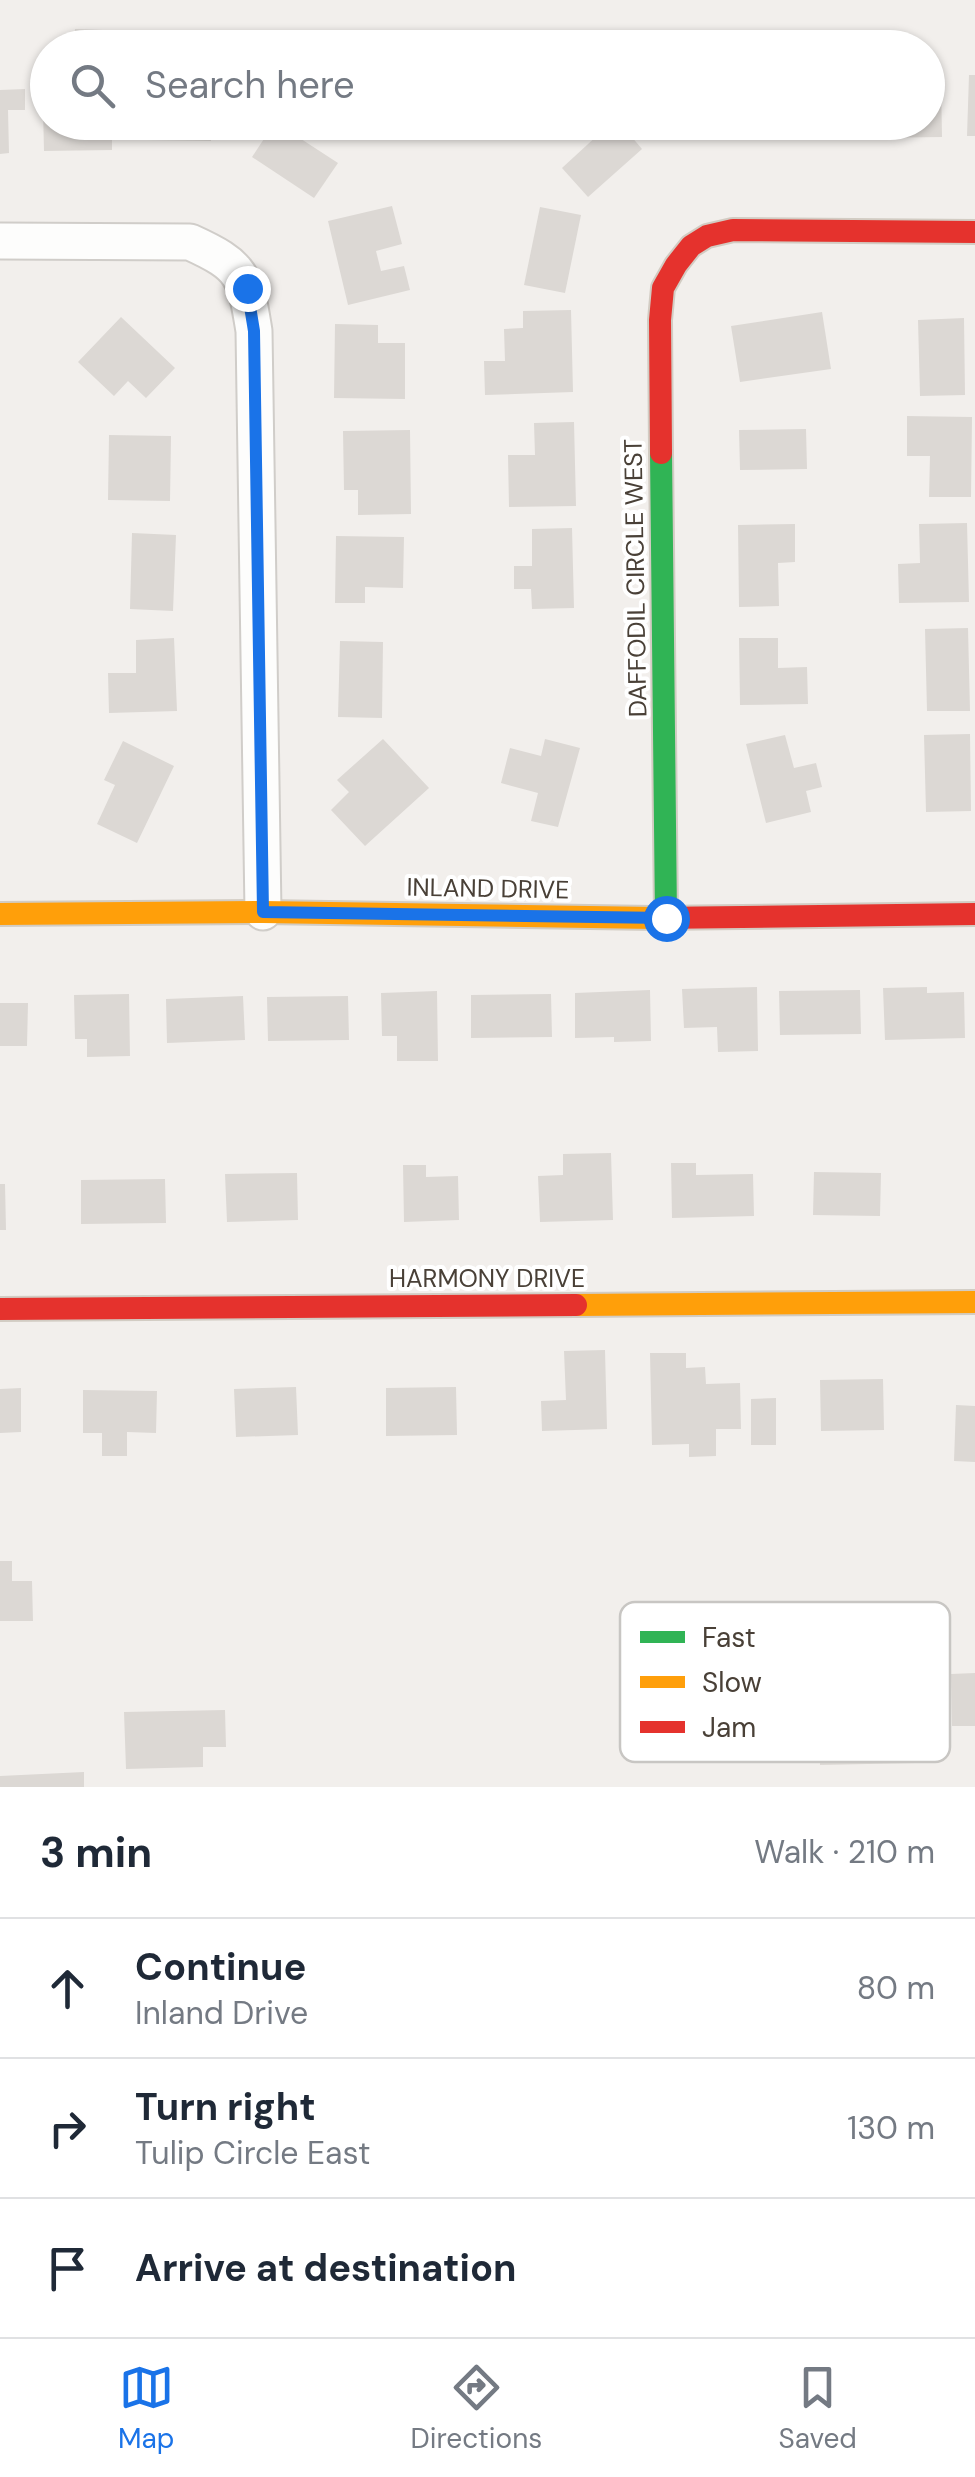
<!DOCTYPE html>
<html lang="en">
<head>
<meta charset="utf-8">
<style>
	body { margin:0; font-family:"DM Sans",sans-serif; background:#f2f2f3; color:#1f2937 }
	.stop { position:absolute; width:30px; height:30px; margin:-22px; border:8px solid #1a73e8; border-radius:50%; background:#fff }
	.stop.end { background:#1a73e8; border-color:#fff; box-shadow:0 2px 10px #0008 }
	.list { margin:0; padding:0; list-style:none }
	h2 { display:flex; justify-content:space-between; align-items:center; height:130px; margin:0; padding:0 40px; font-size:42px }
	h2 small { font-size:32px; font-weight:400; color:#747a83 }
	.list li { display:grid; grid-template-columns:65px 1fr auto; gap:30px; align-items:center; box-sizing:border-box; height:140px; padding:0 40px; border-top:2px solid #e0e1e3 }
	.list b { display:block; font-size:38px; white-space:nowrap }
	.list p { margin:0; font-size:32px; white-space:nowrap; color:#747a83 }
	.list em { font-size:32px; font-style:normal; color:#747a83 }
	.icon { flex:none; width:55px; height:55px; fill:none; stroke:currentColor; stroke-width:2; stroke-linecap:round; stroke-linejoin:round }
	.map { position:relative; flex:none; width:975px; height:1787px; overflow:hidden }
	.search { position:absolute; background:#fff; box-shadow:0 2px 8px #0004; left:30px; right:30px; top:30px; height:110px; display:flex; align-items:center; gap:25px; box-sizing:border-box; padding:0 35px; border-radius:55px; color:#747a83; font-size:38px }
	.sheet { height:550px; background:#fff }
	nav { display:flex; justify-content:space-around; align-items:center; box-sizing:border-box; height:140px; border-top:2px solid #e0e1e3; background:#fff; font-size:28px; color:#747a83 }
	nav a { display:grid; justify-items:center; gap:5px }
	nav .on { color:#1a73e8 }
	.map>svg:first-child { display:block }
	.building { fill:#dcd8d4 }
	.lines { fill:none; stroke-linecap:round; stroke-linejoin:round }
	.street-casing { stroke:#d0cdc9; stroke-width:39 }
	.fast-casing { stroke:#d2ccc3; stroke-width:26 }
	.slow-casing { stroke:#d2ccc3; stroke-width:26 }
	.jam-casing { stroke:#d2ccc3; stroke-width:26 }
	.street { stroke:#fdfdfc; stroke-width:35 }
	.fast { stroke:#30b455; stroke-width:22 }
	.slow { stroke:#ff9f0a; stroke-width:22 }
	.jam { stroke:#e5322d; stroke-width:22 }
	.route { stroke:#1a73e8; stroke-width:12 }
	.labels { text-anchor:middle; stroke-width:8; stroke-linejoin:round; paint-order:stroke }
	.street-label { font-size:25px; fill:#494037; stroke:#fff }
	.key { fill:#fff; stroke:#c8c6c3; stroke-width:2.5 }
	.key-label { font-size:28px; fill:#494037 }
</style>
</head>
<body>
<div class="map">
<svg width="975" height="1787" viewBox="0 0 975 1787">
	<rect width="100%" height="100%" fill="#f2efec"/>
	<g class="building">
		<polygon points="75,29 103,30 103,48 74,48"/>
		<polygon points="969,75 975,75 975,136 967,136"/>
		<polygon points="928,81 941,81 942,137 867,138 866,122 928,122"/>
		<polygon points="25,89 25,110 8,110 9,153 0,154 0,90"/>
		<polygon points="43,109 48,109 48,122 112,122 112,150 44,151"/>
		<polygon points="146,122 211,122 211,141 146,140"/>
		<polygon points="275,122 338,163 314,198 252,157"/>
		<polygon points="612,122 619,122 642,149 588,197 562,168"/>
		<polygon points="699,122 733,122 736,132 703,140"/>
		<polygon points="771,122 838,122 838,136 771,137"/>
		<polygon points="392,206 402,244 376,251 381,271 404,266 410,290 348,305 328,221"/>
		<polygon points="540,207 581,215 565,293 524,285"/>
		<polygon points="571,310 573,392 485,395 484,361 505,361 504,329 523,328 523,311"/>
		<polygon points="822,312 831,369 740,382 731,326"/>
		<polygon points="121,317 175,368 146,398 128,381 114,396 78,362"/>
		<polygon points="964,318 965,395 920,396 918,320"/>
		<polygon points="335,324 378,325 378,343 405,343 405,399 334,398"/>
		<polygon points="907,416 972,417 971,497 929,497 930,456 907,456"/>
		<polygon points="574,422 576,506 509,507 508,455 535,455 534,423"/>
		<polygon points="806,429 807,469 740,470 739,430"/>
		<polygon points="410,430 411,514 358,515 358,490 344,490 343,431"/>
		<polygon points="109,435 171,436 170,501 108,500"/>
		<polygon points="967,523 969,602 899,603 898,564 920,563 919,524"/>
		<polygon points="795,524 795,562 778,563 779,606 739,607 738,525"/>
		<polygon points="572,528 574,608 532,609 531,589 514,589 514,566 532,566 532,529"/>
		<polygon points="132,533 176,535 173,611 130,609"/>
		<polygon points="336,536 404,537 403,588 365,587 365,603 335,603"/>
		<polygon points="968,628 970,711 927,711 925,629"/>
		<polygon points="174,638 177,711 109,713 108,673 136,673 136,640"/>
		<polygon points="739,638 778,638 778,668 807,667 808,704 740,705"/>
		<polygon points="340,641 383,642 382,718 338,717"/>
		<polygon points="970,734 971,811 926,812 924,735"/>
		<polygon points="785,735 794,768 816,763 822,787 806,791 811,812 766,823 746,744"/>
		<polygon points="383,739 429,788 365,846 331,810 349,792 337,780"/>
		<polygon points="545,739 580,748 558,827 531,821 538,793 501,783 510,748 541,756"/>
		<polygon points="123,741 174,766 137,843 97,824 115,785 104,780"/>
		<polygon points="757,987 758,1051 718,1052 717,1027 684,1028 682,989"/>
		<polygon points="927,987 927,993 964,992 965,1038 885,1040 883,988"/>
		<polygon points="650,990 651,1041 614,1042 614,1037 575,1038 575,993"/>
		<polygon points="860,990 861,1034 780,1035 779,991"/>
		<polygon points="437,991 438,1061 397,1061 397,1036 382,1036 381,993"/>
		<polygon points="129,994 130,1056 87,1057 87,1039 75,1039 74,995"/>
		<polygon points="551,994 552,1037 471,1038 471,995"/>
		<polygon points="243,996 245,1040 167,1043 166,999"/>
		<polygon points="348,996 349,1040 268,1041 267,997"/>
		<polygon points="0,1003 28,1003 27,1046 0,1046"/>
		<polygon points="611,1153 613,1220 540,1222 538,1176 563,1175 563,1154"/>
		<polygon points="671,1163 696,1163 696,1175 753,1174 754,1216 672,1218"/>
		<polygon points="403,1165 426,1165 426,1177 458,1176 459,1220 404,1222"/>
		<polygon points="814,1172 881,1173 880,1216 813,1215"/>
		<polygon points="297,1173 298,1220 227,1222 225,1174"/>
		<polygon points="165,1179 166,1223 81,1224 81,1180"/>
		<polygon points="0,1184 5,1184 6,1230 0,1230"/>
		<polygon points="605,1350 607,1429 542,1431 541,1401 566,1400 564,1351"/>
		<polygon points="650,1353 686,1353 686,1368 705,1367 706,1384 740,1383 741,1429 716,1429 716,1456 689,1457 689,1444 652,1445"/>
		<polygon points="883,1379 884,1430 821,1431 820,1380"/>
		<polygon points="296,1387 298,1435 236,1437 234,1389"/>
		<polygon points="456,1387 457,1435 386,1436 386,1388"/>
		<polygon points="21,1388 21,1432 0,1433 0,1389"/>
		<polygon points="83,1390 157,1391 156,1433 127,1432 127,1456 102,1456 102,1433 83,1433"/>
		<polygon points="776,1398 776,1445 751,1445 751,1399"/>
		<polygon points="956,1405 975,1406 975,1462 954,1461"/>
		<polygon points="0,1561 12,1561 12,1581 32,1581 33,1621 0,1621"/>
		<polygon points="975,1673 975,1726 952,1726 951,1674"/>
		<polygon points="225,1710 226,1747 203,1747 203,1767 126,1769 124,1712"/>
		<polygon points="914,1720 915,1763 820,1765 820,1722"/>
		<polygon points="84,1772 84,1787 0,1787 0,1776"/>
	</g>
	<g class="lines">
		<defs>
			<path id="street" d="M0,241l190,1c53,24 55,33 64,89l9,581"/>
			<polyline id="fast" points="661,453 666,918"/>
			<g id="slow">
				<polyline points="0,914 263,912 654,918"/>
				<polyline points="576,1305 975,1302"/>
			</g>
			<g id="jam">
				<polyline points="661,453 660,320 663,288 676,265 691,246 707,236 733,230 975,232"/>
				<polyline points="654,918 975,914"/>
				<polyline points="0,1309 576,1305"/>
			</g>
		</defs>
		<use href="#street" class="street-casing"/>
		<use href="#fast" class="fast-casing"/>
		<use href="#slow" class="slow-casing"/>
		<use href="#jam" class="jam-casing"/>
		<use href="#street" class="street"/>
		<use href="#fast" class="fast"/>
		<use href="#slow" class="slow"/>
		<use href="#jam" class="jam"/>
	</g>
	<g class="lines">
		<polyline class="route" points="247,288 254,331 263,912 666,918"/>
	</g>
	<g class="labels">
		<g class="street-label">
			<text transform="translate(635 578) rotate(-91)" y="9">DAFFODIL CIRCLE WEST</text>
			<text transform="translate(488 888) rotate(1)" y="9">INLAND DRIVE</text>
			<text x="487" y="1287">HARMONY DRIVE</text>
		</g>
	</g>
	<rect x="620" y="1602" width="330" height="160" rx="15" class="key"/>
	<rect x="640" y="1631" width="45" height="12" fill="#30b455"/>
	<rect x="640" y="1676" width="45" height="12" fill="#ff9f0a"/>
	<rect x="640" y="1721" width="45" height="12" fill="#e5322d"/>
	<g class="key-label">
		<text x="702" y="1647">Fast</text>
		<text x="702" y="1692">Slow</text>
		<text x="702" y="1737">Jam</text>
	</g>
</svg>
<div class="stop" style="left:666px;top:918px"></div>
<div class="stop end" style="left:247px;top:288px"></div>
<div class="search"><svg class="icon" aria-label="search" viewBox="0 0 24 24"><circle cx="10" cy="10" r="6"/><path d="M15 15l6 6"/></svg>Search here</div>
</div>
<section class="sheet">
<h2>3 min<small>Walk · 210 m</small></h2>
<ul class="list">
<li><svg class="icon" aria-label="ahead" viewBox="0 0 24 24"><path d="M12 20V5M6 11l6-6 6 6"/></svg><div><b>Continue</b><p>Inland Drive</p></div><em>80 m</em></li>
<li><svg class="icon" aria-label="right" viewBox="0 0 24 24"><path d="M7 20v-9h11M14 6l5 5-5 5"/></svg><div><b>Turn right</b><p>Tulip Circle East</p></div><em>130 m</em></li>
<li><svg class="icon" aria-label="arrive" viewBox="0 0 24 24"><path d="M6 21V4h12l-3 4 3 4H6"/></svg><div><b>Arrive at destination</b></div></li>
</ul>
</section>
<nav>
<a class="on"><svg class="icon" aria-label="map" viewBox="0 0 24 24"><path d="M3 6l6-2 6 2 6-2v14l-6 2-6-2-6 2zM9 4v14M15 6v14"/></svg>Map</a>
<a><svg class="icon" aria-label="directions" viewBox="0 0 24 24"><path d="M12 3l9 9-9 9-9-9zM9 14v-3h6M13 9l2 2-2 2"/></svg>Directions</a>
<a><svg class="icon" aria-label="saved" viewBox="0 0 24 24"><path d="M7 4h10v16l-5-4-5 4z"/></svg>Saved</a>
</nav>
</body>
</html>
